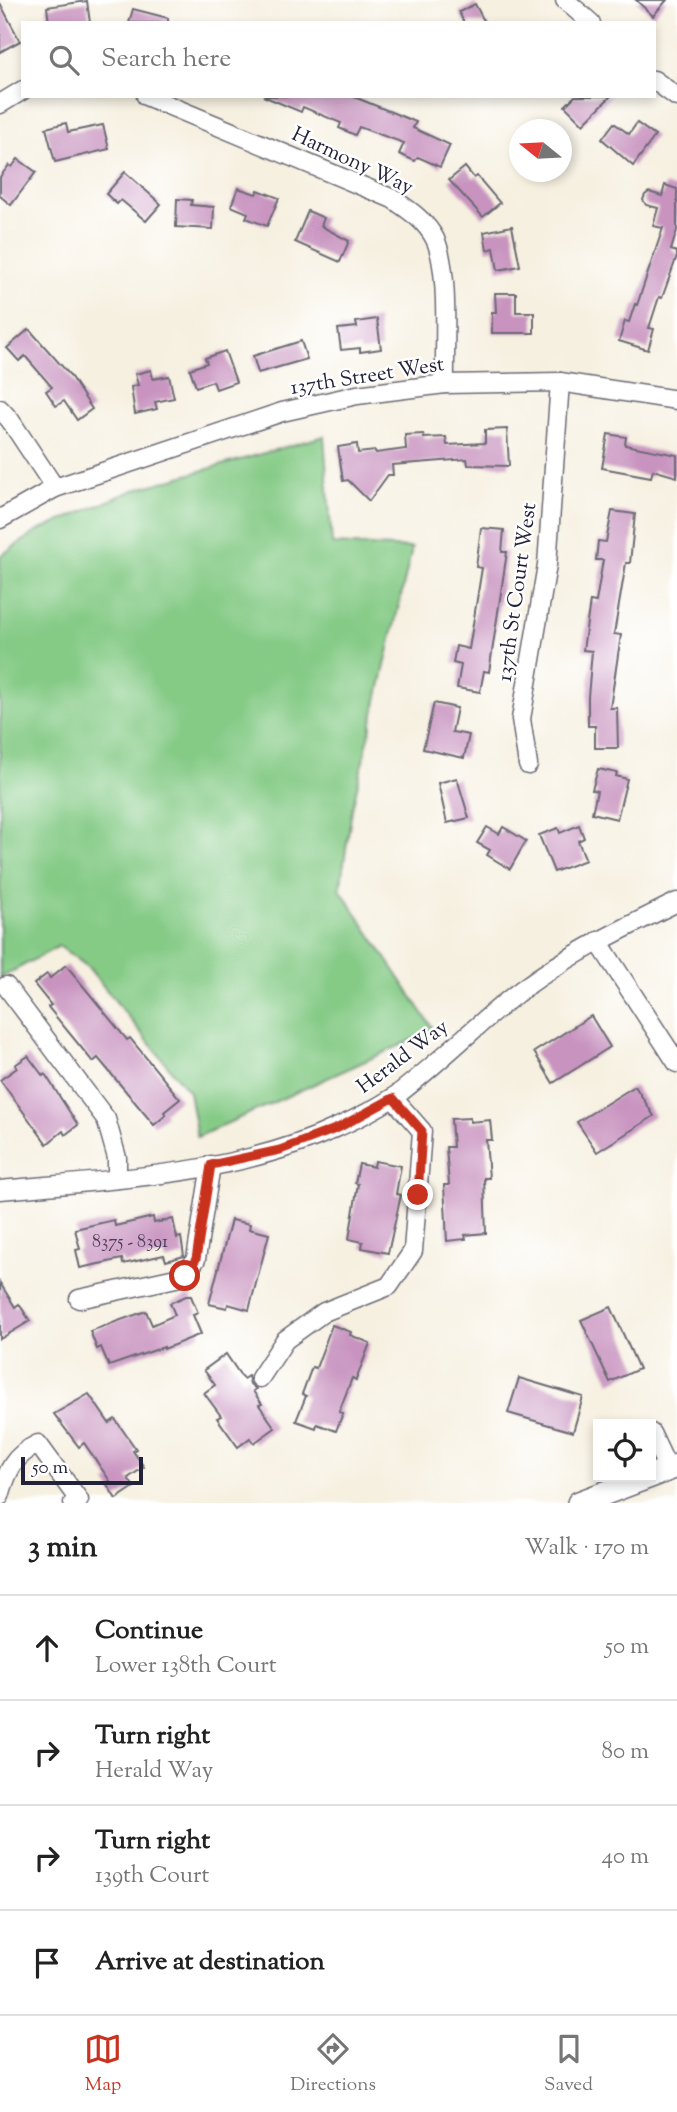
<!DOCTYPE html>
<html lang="en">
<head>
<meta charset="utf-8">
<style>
	body { margin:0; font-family:"Sorts Mill Goudy",serif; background:#f2f2f2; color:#222 }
	.controls { position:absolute; right:21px; bottom:21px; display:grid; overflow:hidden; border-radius:0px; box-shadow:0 4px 10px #0003 }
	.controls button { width:63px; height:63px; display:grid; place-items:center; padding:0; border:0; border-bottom:2px solid #e0e0e0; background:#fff; color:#222; font:35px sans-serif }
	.compass { position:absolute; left:509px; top:119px; width:63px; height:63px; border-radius:50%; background:#fff; box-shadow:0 4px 10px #0003; rotate:288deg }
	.scale { position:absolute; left:21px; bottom:18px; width:122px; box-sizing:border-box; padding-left:7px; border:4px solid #22223b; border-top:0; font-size:19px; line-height:24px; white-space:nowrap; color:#22223b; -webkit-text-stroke:5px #fff; paint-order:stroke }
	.stop { position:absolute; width:21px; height:21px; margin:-16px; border:5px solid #c8321e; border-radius:50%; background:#fff }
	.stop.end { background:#c8321e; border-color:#fff; box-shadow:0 2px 7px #0008 }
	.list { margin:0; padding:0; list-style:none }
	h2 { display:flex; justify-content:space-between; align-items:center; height:91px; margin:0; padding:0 28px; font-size:30px }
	h2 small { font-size:23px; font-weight:400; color:#767676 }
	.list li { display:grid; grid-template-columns:46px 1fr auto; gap:21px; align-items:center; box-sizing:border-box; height:105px; padding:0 28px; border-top:2px solid #e0e0e0 }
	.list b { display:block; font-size:26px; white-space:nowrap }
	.list p { margin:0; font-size:23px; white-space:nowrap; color:#767676 }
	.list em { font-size:23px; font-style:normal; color:#767676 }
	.icon { flex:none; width:38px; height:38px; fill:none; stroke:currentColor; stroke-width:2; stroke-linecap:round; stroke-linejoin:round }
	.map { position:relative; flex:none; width:677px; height:1503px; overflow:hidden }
	.search { position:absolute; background:#fff; box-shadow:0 4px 10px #0003; left:21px; right:21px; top:21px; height:77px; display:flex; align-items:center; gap:18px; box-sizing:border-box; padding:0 24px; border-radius:0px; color:#767676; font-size:26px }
	.sheet { height:511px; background:#fff }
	nav { display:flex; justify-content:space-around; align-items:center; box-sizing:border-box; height:98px; border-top:2px solid #e0e0e0; background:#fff; font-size:19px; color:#767676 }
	nav a { display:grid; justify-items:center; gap:4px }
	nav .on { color:#c8321e }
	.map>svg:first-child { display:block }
	.green { fill:#85cb86; stroke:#547660; stroke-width:2 }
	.building { fill:#c893bf }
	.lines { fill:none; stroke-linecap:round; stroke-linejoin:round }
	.minor-casing { stroke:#6c6a75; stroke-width:21 }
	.tertiary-casing { stroke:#6c6a75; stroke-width:26 }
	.minor { stroke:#fff; stroke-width:18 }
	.tertiary { stroke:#fff; stroke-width:23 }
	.route { stroke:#c8321e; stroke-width:9 }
	.labels { text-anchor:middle; stroke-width:5; stroke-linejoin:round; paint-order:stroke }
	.number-label { font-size:18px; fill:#4c3e5c }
	.street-label { font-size:21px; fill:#22223b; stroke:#fff }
</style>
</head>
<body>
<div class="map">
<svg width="677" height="1503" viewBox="0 0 677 1503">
	<rect width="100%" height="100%" fill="#fff"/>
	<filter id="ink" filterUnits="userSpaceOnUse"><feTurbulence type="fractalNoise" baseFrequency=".0143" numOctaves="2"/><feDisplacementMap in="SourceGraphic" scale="14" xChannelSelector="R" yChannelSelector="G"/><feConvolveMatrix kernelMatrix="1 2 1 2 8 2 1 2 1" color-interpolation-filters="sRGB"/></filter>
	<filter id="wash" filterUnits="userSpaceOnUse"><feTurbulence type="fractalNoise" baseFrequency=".00686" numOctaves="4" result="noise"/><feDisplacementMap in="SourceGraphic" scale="28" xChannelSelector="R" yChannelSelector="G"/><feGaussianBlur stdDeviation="1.57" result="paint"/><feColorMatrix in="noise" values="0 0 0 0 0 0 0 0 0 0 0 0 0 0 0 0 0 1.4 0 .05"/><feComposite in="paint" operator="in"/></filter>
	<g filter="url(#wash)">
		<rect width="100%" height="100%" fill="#f6f0e0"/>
		<polygon class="green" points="324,436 332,544 412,548 352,809 340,889 434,1030 197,1137 189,1092 88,967 59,946 0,978 0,556 38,531 134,490"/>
		<g id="blocks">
			<g class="building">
				<polygon points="636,0 667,0 653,16"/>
				<polygon points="87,1 90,23 49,23 47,7"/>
				<polygon points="0,3 20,41 0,52"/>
				<polygon points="475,4 485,23 464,23 459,12"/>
				<polygon points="133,9 168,18 168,23 129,23"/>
				<polygon points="263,96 352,96 416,122 413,128 450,145 440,167 418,157 415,161 399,154 404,143 359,127 355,135 339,128 341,123 303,107 301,112"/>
				<polygon points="575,96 611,96 583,124 565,106"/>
				<polygon points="66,123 68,132 103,125 109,149 55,162 46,128"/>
				<polygon points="614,123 629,134 637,123 655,136 633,166 602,139"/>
				<polygon points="18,159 36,172 11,205 0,196 0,177 9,165 12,167"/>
				<polygon points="465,167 474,178 477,176 500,203 483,217 449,180"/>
				<polygon points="125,172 161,204 146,221 121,200 117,204 106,194"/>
				<polygon points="665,185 677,189 677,230 671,250 677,252 677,256 662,298 659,297 649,328 654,329 648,350 619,341 625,321 629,322 635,304 637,305 663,228 653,226 658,208 646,205 643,200 645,195 649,192 662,196"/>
				<polygon points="238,188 256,194 258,190 279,198 267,226 246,218 248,213 231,206"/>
				<polygon points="177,199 192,200 191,205 214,207 213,229 176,227"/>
				<polygon points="308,211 324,218 321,226 349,241 340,262 295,242"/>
				<polygon points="512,226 520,266 498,270 494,248 487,250 484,232"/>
				<polygon points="495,293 516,293 516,312 534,312 534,333 492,333 492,312 496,312"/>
				<polygon points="377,319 381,349 360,352 360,348 341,350 338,329 357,327 356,322"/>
				<polygon points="29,329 69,374 92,409 77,420 64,401 56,406 46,391 52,387 25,356 19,361 7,348"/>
				<polygon points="301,341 307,359 258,373 253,356"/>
				<polygon points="225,351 236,382 216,389 213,381 196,387 190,369 207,363 205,358"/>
				<polygon points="151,370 153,379 169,376 174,398 155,402 157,409 135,414 131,387 138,385 135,374"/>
				<polygon points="507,429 509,466 468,465 467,459 392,465 393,475 388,475 369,501 348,480 343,481 338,447 357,444 358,453 375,451 376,453 406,449 405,435 423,434 424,438 446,437 447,445 485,443 485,430"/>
				<polygon points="608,434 626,437 625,445 677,455 677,477 653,470 651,477 602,468"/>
				<polygon points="612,511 635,514 630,563 626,563 614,634 621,635 610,708 617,708 618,748 595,748 595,726 588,726 588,697 592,651 583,650 590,601 596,602 603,560 596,560 598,541 606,542"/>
				<polygon points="481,528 504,530 502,552 507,552 489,672 484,671 480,692 457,688 461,665 453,663 456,646 469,649 482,568 476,567"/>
				<polygon points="434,703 457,708 452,732 469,735 464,758 423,749"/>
				<polygon points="598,769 617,773 616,776 627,779 617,819 592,813 597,791 592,790"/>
				<polygon points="457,778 469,818 447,823 438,783"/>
				<polygon points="579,825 584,838 578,841 586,860 554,872 539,835 558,828 560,833"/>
				<polygon points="487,827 499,834 503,827 526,841 510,869 487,855 490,850 477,843"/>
				<polygon points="66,965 127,1040 130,1038 180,1099 164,1112 166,1115 154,1125 98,1058 93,1062 48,1007 51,1005 34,984 47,974 50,978"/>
				<polygon points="591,1016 610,1047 553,1083 534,1052"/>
				<polygon points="28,1056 43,1076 45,1074 78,1125 65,1135 63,1131 47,1144 0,1080 17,1068 15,1065"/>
				<polygon points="635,1086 654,1116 597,1152 577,1122"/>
				<polygon points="470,1118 470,1122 490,1120 492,1140 486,1140 489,1178 484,1178 486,1233 465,1235 466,1239 447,1241 444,1185 449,1185 446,1147 453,1147 451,1119"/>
				<polygon points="375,1161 401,1166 396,1194 401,1195 388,1253 362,1248 363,1242 349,1239 358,1184 355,1183 359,1164 374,1167"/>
				<polygon points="153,1217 154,1223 173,1219 177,1238 181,1237 184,1256 166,1261 164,1255 123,1264 122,1259 80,1268 76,1250 80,1249 75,1229 114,1220 115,1226"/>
				<polygon points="231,1220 250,1224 249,1229 269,1234 249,1310 228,1304 227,1308 209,1304"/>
				<polygon points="0,1283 15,1307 19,1304 30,1321 0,1339"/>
				<polygon points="186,1296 191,1296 198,1313 193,1315 201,1334 164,1349 164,1347 109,1366 101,1347 97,1349 90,1331 146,1311 152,1325 175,1315 170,1303"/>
				<polygon points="611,1307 639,1369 610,1382 581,1320"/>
				<polygon points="332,1325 351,1332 350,1335 370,1343 356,1380 352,1378 339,1412 343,1413 336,1431 317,1424 316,1428 296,1421 306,1396 302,1394 312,1367 316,1368"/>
				<polygon points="226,1354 243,1379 248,1376 250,1384 256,1389 253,1391 262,1404 259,1405 275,1428 254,1443 250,1438 238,1447 217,1418 221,1416 204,1393 215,1385 204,1370"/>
				<polygon points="519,1378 583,1397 573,1432 508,1413"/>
				<polygon points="89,1394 109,1423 115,1419 136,1449 133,1451 144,1467 128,1478 134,1487 116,1499 106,1483 110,1481 84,1443 79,1447 54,1414"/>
			</g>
		</g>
	</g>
	<g filter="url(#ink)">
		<use href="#blocks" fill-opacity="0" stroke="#6c6a75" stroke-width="2"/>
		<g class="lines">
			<defs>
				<g id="minor">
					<polyline points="565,0 591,23"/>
					<polyline points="654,80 677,97"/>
					<path d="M146,96l247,103c16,11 33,22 42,40 15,32 9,108 10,145"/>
					<polyline points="0,104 23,90"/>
					<polyline points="0,409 10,420 55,488"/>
					<polyline points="0,519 55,488 282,412 357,395 445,384 560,382 677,400"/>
					<polyline points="528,765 521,719 547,565 560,382"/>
					<polyline points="598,941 677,1063"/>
					<polyline points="6,986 106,1119 117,1158 117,1179"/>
					<path d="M0,1190c109,-10 238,-15 338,-63 18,-8 39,-19 56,-30 46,-34 85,-76 130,-109 47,-35 101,-60 153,-86"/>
					<polyline points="79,1299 185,1276 196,1259 211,1165"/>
					<polyline points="260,1378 285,1340 324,1312 389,1286 413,1251 422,1131 393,1098"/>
					<polyline points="651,1433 669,1471"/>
					<path d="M0,1496c7,-25 14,-41 38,-52l41,56 -6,3"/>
				</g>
				<polyline id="tertiary" points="579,1503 677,1466"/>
			</defs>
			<use href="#minor" class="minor-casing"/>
			<use href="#tertiary" class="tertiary-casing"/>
			<use href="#minor" class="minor"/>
			<use href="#tertiary" class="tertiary"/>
		</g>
	</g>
	<g class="lines" filter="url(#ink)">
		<polyline class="route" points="185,1276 196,1259 211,1165 280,1150 338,1128 393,1098 422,1131 418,1195"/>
	</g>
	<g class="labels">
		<g class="number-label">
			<text x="130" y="1247">8375 - 8391</text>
		</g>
		<g class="street-label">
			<text transform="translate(353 160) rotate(25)" y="7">Harmony Way</text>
			<text transform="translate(367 375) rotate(-9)" y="7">137th Street West</text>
			<text transform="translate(516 592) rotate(-82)" y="7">137th St Court West</text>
			<text transform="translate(402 1056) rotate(-37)" y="7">Herald Way</text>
		</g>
	</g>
</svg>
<div class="controls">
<button><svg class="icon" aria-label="locate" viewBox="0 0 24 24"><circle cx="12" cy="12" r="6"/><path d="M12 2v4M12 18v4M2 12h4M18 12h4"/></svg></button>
</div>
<svg class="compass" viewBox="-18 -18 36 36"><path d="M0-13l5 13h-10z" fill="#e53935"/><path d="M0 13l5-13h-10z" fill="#767676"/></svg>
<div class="scale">50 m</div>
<div class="stop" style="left:185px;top:1276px"></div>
<div class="stop end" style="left:418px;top:1195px"></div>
<div class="search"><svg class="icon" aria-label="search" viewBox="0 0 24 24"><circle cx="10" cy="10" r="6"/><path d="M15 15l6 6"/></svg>Search here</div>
</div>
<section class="sheet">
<h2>3 min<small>Walk · 170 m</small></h2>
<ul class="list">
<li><svg class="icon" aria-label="ahead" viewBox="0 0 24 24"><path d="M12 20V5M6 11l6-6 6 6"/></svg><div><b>Continue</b><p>Lower 138th Court</p></div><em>50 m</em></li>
<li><svg class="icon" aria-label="right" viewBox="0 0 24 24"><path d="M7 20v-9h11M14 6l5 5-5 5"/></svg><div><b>Turn right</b><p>Herald Way</p></div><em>80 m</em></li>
<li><svg class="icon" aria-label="right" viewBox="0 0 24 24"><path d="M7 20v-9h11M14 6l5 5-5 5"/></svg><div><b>Turn right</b><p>139th Court</p></div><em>40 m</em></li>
<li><svg class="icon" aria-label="arrive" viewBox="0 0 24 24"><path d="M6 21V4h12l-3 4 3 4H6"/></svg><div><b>Arrive at destination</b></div></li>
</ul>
</section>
<nav>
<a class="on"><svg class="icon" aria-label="map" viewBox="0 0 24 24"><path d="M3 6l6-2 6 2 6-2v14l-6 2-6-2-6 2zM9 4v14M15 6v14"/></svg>Map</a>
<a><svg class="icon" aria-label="directions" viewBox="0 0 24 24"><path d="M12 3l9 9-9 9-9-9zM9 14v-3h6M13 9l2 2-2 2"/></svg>Directions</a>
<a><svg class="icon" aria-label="saved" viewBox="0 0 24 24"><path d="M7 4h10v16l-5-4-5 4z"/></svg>Saved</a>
</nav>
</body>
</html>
